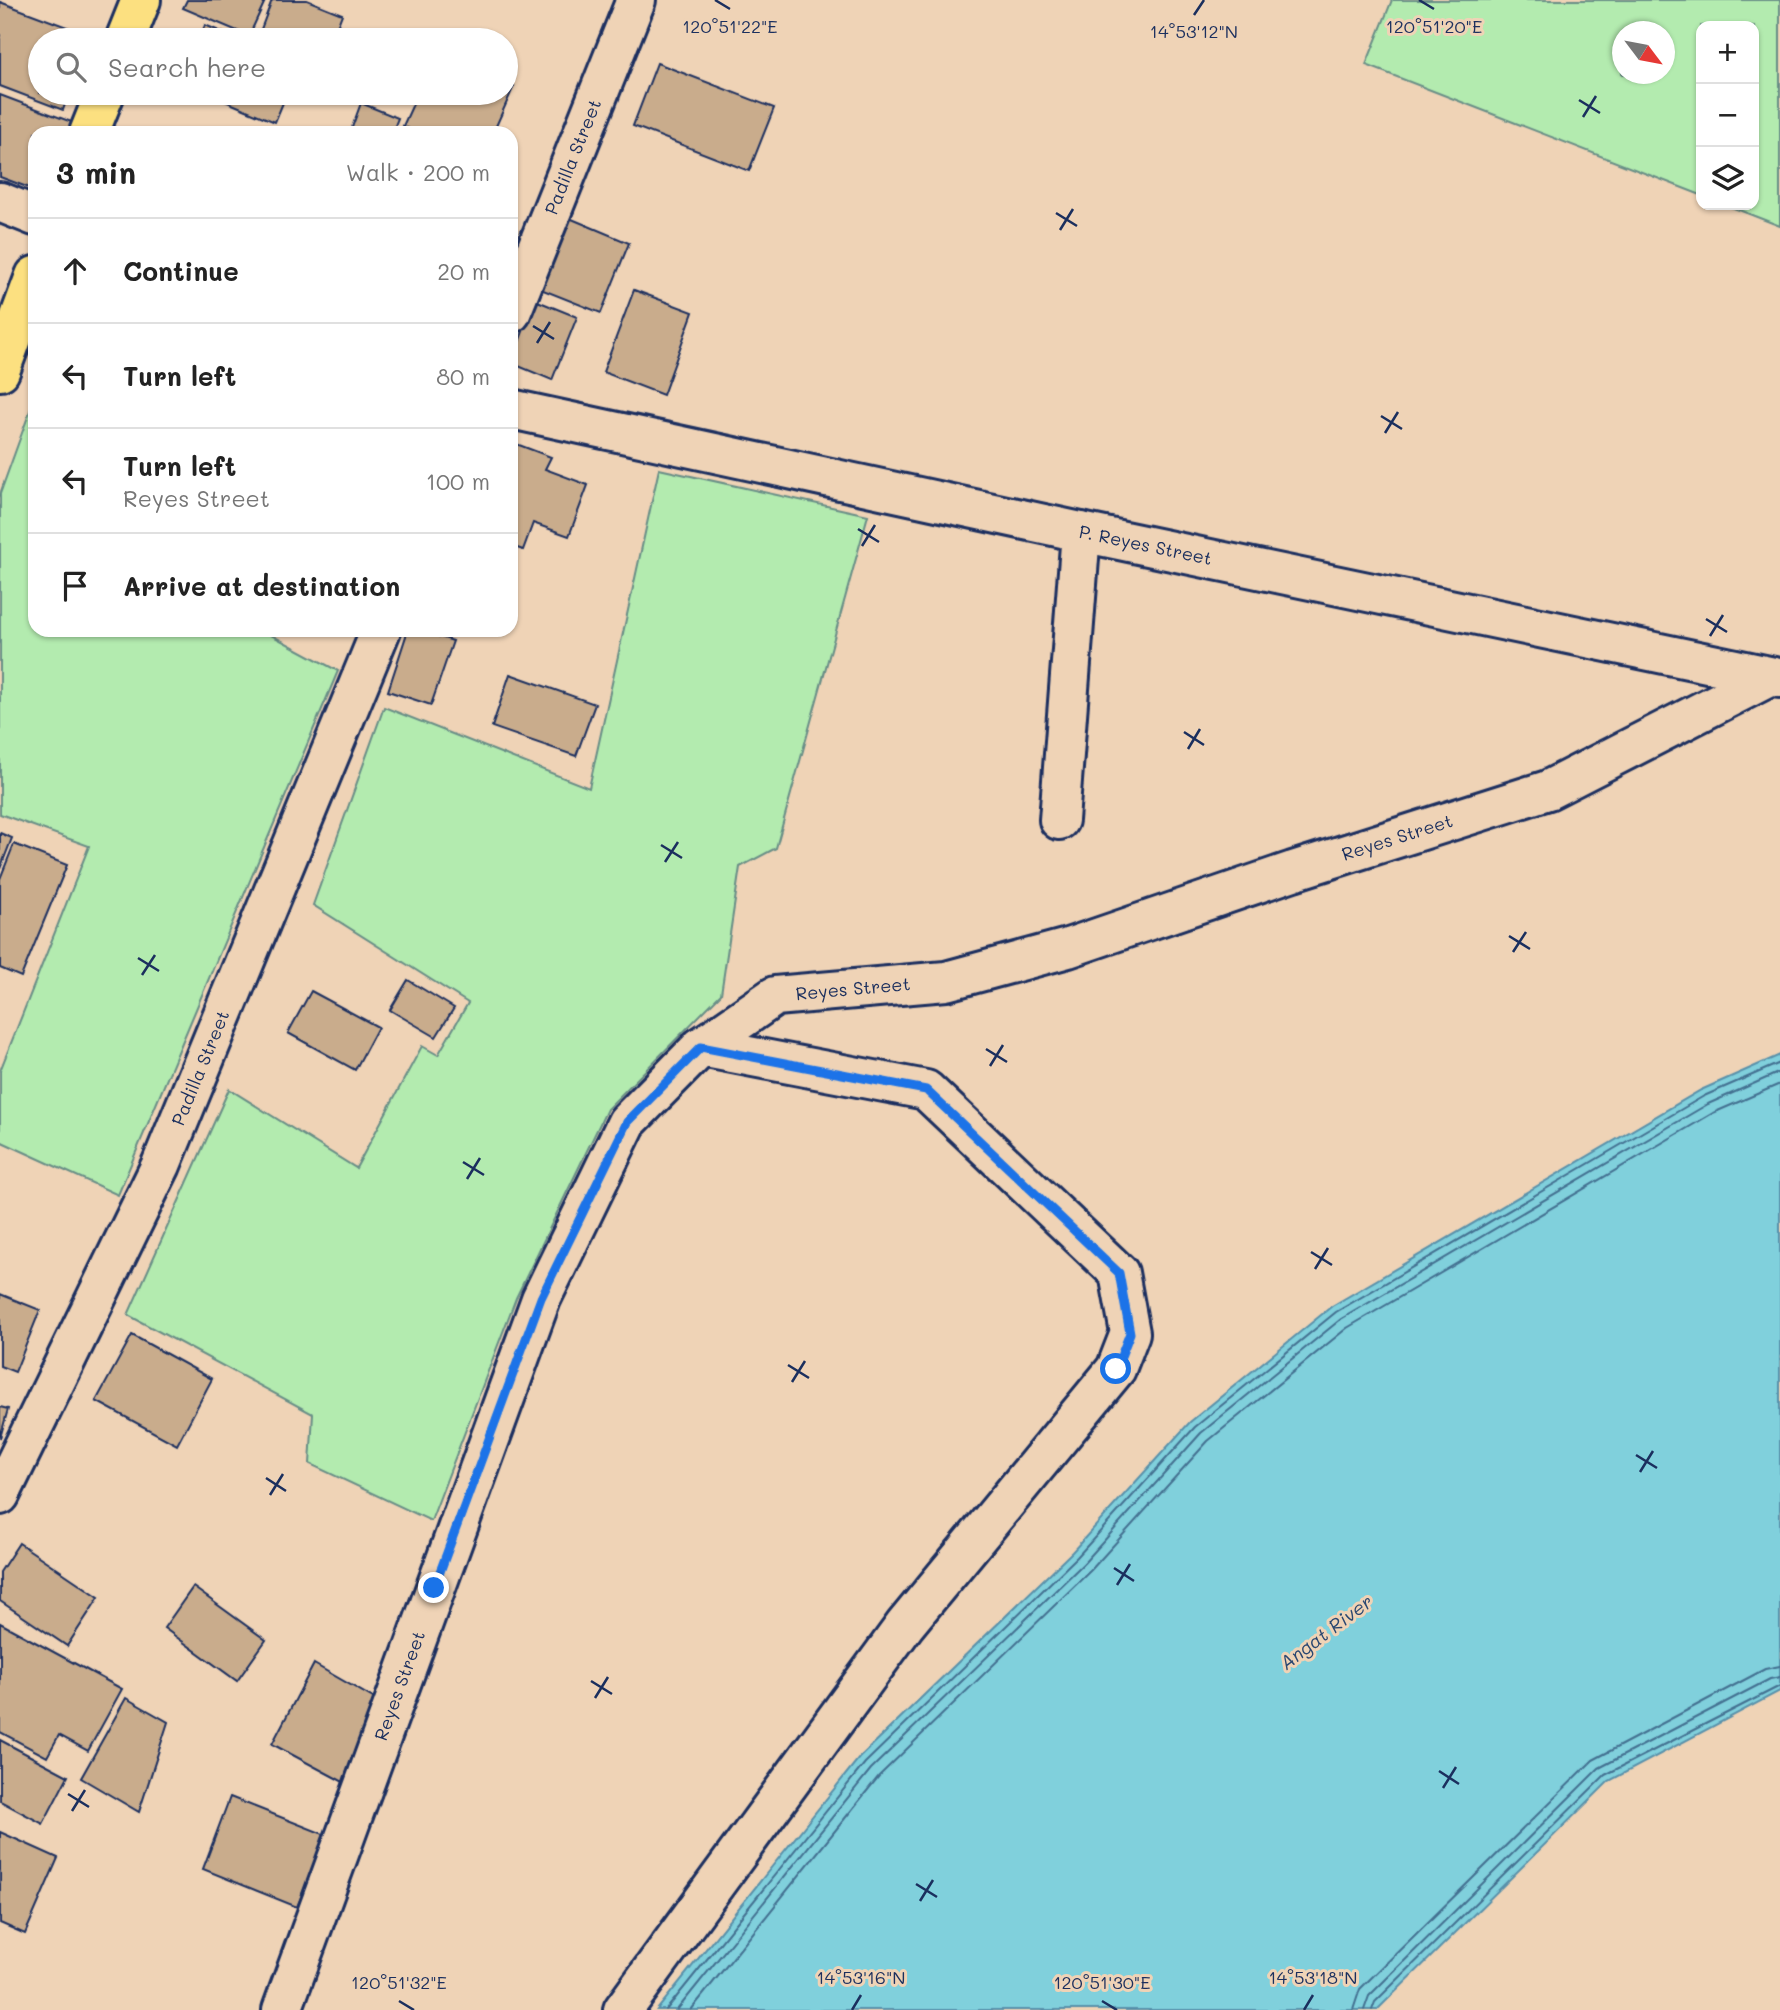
<!DOCTYPE html>
<html lang="en">
<head>
<meta charset="utf-8">
<style>
	body { margin:0; font-family:Mali,sans-serif; background:#f6f6f6; color:#222 }
	.controls { position:absolute; right:21px; top:21px; display:grid; overflow:hidden; border-radius:14px; box-shadow:0 2px 5px #0004 }
	.controls button { width:63px; height:63px; display:grid; place-items:center; padding:0; border:0; border-bottom:2px solid #e0e0e0; background:#fff; color:#222; font:35px sans-serif }
	.compass { position:absolute; left:1612px; top:21px; width:63px; height:63px; border-radius:50%; background:#fff; box-shadow:0 2px 5px #0004; rotate:122deg }
	.stop { position:absolute; width:21px; height:21px; margin:-16px; border:5px solid #1a73e8; border-radius:50%; background:#fff }
	.stop.end { background:#1a73e8; border-color:#fff; box-shadow:0 2px 7px #0008 }
	.list { margin:0; padding:0; list-style:none }
	h2 { display:flex; justify-content:space-between; align-items:center; height:91px; margin:0; padding:0 28px; font-size:30px }
	h2 small { font-size:23px; font-weight:400; color:#767676 }
	.list li { display:grid; grid-template-columns:46px 1fr auto; gap:21px; align-items:center; box-sizing:border-box; height:105px; padding:0 28px; border-top:2px solid #e0e0e0 }
	.list b { display:block; font-size:26px; white-space:nowrap }
	.list p { margin:0; font-size:23px; white-space:nowrap; color:#767676 }
	.list em { font-size:23px; font-style:normal; color:#767676 }
	.icon { flex:none; width:38px; height:38px; fill:none; stroke:currentColor; stroke-width:2; stroke-linecap:round; stroke-linejoin:round }
	.map { position:relative; flex:none; width:1780px; height:2010px; overflow:hidden }
	.search { position:absolute; background:#fff; box-shadow:0 2px 5px #0004; left:28px; top:28px; width:490px; height:77px; display:flex; align-items:center; gap:18px; box-sizing:border-box; padding:0 24px; border-radius:38px; color:#767676; font-size:26px }
	.panel { position:absolute; background:#fff; box-shadow:0 2px 5px #0004; left:28px; top:126px; width:490px; height:511px; border-radius:21px }
	.map>svg:first-child { display:block }
	.green { fill:#b3ebaf; stroke:#678d86; stroke-width:2; fill-rule:evenodd }
	.water { fill:#80d0dc; stroke:#5890aa; stroke-width:2 }
	.lines { fill:none; stroke-linecap:round; stroke-linejoin:round }
	.shore { stroke:#436f90; stroke-width:2 }
	.building { fill:#c9ac8c; stroke:#1b2f5e; stroke-width:2 }
	.minor-casing { stroke:#1b2f5e; stroke-width:44 }
	.major-casing { stroke:#1b2f5e; stroke-width:44 }
	.minor { stroke:#efd3b6; stroke-width:38 }
	.major { stroke:#fce080; stroke-width:38 }
	.route { stroke:#1a73e8; stroke-width:9 }
	.ticks { fill:none; stroke:#1b2f5e; stroke-width:2.5 }
	.labels { text-anchor:middle; stroke-width:6; stroke-linejoin:round; paint-order:stroke }
	.street-label { font-size:18px; fill:#1b2f5e; stroke:#efd3b6 }
	.water-label { font-size:19px; font-style:italic; fill:#2a4771; stroke:#efd3b6 }
	.ticks-label { font-size:18px; text-anchor:middle; fill:#1b2f5e; stroke:#efd3b6; stroke-width:6; stroke-linejoin:round; paint-order:stroke }
</style>
</head>
<body>
<div class="map">
<svg width="1780" height="2010" viewBox="0 0 1780 2010">
	<rect width="100%" height="100%" fill="#efd3b6"/>
	<filter id="ink" filterUnits="userSpaceOnUse"><feTurbulence type="fractalNoise" baseFrequency=".0143" numOctaves="2"/><feDisplacementMap in="SourceGraphic" scale="14" xChannelSelector="R" yChannelSelector="G"/><feConvolveMatrix kernelMatrix="1 2 1 2 8 2 1 2 1" color-interpolation-filters="sRGB"/></filter>
	<g filter="url(#ink)">
		<g class="green">
			<path d="M1392,0h388v226l-54,-21h28v-179h-53v169l-335,-130zM1622,32h42v42h-42z"/>
			<polygon points="35,397 35,630 262,630 338,671 118,1195 0,1141 0,1071 89,846 0,814 0,494"/>
			<polygon points="659,469 868,515 776,848 740,867 721,994 607,1109 516,1298 431,1521 310,1464 313,1414 128,1315 229,1089 356,1168 422,1046 438,1055 468,1003 313,905 384,707 589,788"/>
		</g>
		<polygon class="water" points="1780,1055 1780,1691 1609,1781 1377,2010 657,2010 859,1758 1072,1552 1190,1422 1332,1306 1701,1090"/>
		<g class="lines">
			<g class="shore">
				<polyline points="666,2010 865,1763 1077,1557 1195,1427 1336,1312 1704,1096 1780,1063"/>
				<polyline points="677,2010 871,1769 1084,1563 1201,1433 1341,1319 1708,1104 1780,1072"/>
				<polyline points="691,2010 879,1776 1091,1570 1208,1441 1347,1328 1713,1113 1780,1084"/>
				<polyline points="1353,2010 1360,1989 1593,1760 1765,1669 1780,1666"/>
				<polyline points="1364,2010 1369,1996 1599,1768 1770,1679 1780,1677"/>
				<polyline points="1372,2010 1375,2002 1605,1775 1780,1686"/>
			</g>
		</g>
		<g class="building">
			<polygon points="187,0 262,0 265,1 249,36 183,8"/>
			<polygon points="272,0 307,0 342,14 332,40 282,40 260,32"/>
			<polygon points="0,2 91,36 89,40 40,40 40,93 69,93 63,110 0,86"/>
			<polygon points="205,25 240,40 199,40"/>
			<polygon points="657,63 774,108 749,171 633,126"/>
			<polygon points="506,82 514,86 493,133 418,133 403,126 418,93 506,93"/>
			<polygon points="206,93 287,93 275,122"/>
			<polygon points="0,95 77,124 74,133 35,133 35,190 0,177"/>
			<polygon points="361,103 398,118 392,133 350,133"/>
			<polygon points="567,217 629,243 601,313 538,288"/>
			<polygon points="634,290 693,312 663,395 603,372"/>
			<polygon points="535,300 577,317 552,380 511,363"/>
			<polygon points="511,442 551,457 545,469 588,485 569,536 533,523 523,550 511,546"/>
			<polygon points="408,630 420,630 453,641 431,705 388,691"/>
			<polygon points="510,674 595,704 576,756 492,727"/>
			<polygon points="0,833 12,838 0,869"/>
			<polygon points="14,844 67,865 21,977 0,968 0,879"/>
			<polygon points="408,980 454,1008 436,1037 390,1010"/>
			<polygon points="311,991 378,1027 355,1070 288,1033"/>
			<polygon points="0,1294 40,1310 15,1372 0,1366"/>
			<polygon points="132,1335 212,1379 177,1445 96,1401"/>
			<polygon points="0,1407 8,1409 0,1438"/>
			<polygon points="19,1543 99,1597 67,1646 0,1601 0,1572"/>
			<polygon points="193,1587 266,1640 237,1681 164,1628"/>
			<polygon points="0,1623 122,1689 88,1751 59,1735 47,1757 0,1732"/>
			<polygon points="314,1664 380,1702 349,1785 272,1744"/>
			<polygon points="126,1698 168,1722 139,1812 81,1778"/>
			<polygon points="0,1740 68,1776 43,1824 0,1801"/>
			<polygon points="230,1797 326,1835 297,1907 203,1869"/>
			<polygon points="0,1832 58,1858 25,1934 0,1923"/>
		</g>
		<g class="lines">
			<defs>
				<g id="minor">
					<polyline points="0,202 35,216"/>
					<path id="s1" d="M511,313l125,-313"/>
					<path id="s2" d="M511,409l570,123 698,146"/>
					<polyline points="1059,820 1081,532"/>
					<path id="s3" d="M0,1495l161,-330 220,-535"/>
					<path id="s4" d="M282,2010l259,-711 86,-177 74,-75 74,-51 171,-15 122,-33 225,-77 255,-81 221,-113"/>
					<polyline points="623,2010 905,1625 1116,1369 1130,1333 1119,1273 926,1090 701,1047"/>
				</g>
				<g id="major">
					<polyline points="125,40 141,0"/>
					<polyline points="89,133 105,93"/>
					<polyline points="0,371 35,276"/>
				</g>
			</defs>
			<use href="#minor" class="minor-casing"/>
			<use href="#major" class="major-casing"/>
			<use href="#minor" class="minor"/>
			<use href="#major" class="major"/>
		</g>
	</g>
	<g class="lines" filter="url(#ink)">
		<polyline class="route" points="434,1588 541,1298 627,1122 701,1047 926,1090 1119,1273 1130,1333 1116,1369"/>
	</g>
	<path class="ticks" d="M715,0l15,9M1419,0l15,9M1194,15l10,-15M1579,100l21,13M1583,117l13,-21M1056,213l21,13M1060,230l13,-21M533,326l21,13M537,343l13,-21M1381,416l21,13M1385,433l13,-21M858,529l21,13M862,546l13,-21M1706,619l21,13M1710,636l13,-21M1184,732l20,13M1188,749l12,-20M661,845l21,13M665,862l13,-20M1509,936l21,13M1513,952l13,-20M138,958l21,13M142,975l13,-20M986,1049l21,13M990,1066l13,-21M463,1162l21,13M467,1179l13,-21M1311,1252l21,13M1315,1269l13,-21M788,1365l21,13M792,1382l13,-21M1636,1455l21,13M1640,1472l13,-21M266,1478l20,13M270,1495l13,-21M1114,1568l20,13M1117,1585l13,-21M591,1681l21,13M595,1698l13,-21M1439,1771l20,13M1443,1788l13,-21M68,1794l21,13M72,1811l13,-21M916,1884l21,13M920,1901l13,-21M399,2001l15,9M1102,2001l15,9M852,2010l9,-15M1304,2010l9,-15"/>
	<g class="labels">
		<g class="street-label">
			<text dy="6" stroke="none"><textPath href="#s1" startOffset="168">Padilla Street</textPath></text>
			<text dy="6" stroke="none"><textPath href="#s2" startOffset="649">P. Reyes Street</textPath></text>
			<text dy="6" stroke="none"><textPath href="#s4" startOffset="1794">Reyes Street</textPath></text>
			<text dy="6" stroke="none"><textPath href="#s4" startOffset="1227">Reyes Street</textPath></text>
			<text dy="6" stroke="none"><textPath href="#s3" startOffset="472">Padilla Street</textPath></text>
			<text dy="6" stroke="none"><textPath href="#s4" startOffset="345">Reyes Street</textPath></text>
		</g>
		<g class="water-label">
			<text transform="translate(1326 1632) rotate(-37)" y="7">Angat River</text>
		</g>
	</g>
	<g class="ticks-label">
		<text x="730" y="33">120°51'22"E</text>
		<text x="1434" y="33">120°51'20"E</text>
		<text x="1194" y="38">14°53'12"N</text>
		<text x="861" y="1984">14°53'16"N</text>
		<text x="1313" y="1984">14°53'18"N</text>
		<text x="399" y="1989">120°51'32"E</text>
		<text x="1102" y="1989">120°51'30"E</text>
	</g>
</svg>
<div class="controls">
<button>+</button>
<button>−</button>
<button><svg class="icon" aria-label="layers" viewBox="0 0 24 24"><path d="M12 4l9 5-9 5-9-5zM3 14l9 5 9-5"/></svg></button>
</div>
<svg class="compass" viewBox="-18 -18 36 36"><path d="M0-13l5 13h-10z" fill="#e53935"/><path d="M0 13l5-13h-10z" fill="#767676"/></svg>
<div class="stop" style="left:1116px;top:1369px"></div>
<div class="stop end" style="left:434px;top:1588px"></div>
<div class="search"><svg class="icon" aria-label="search" viewBox="0 0 24 24"><circle cx="10" cy="10" r="6"/><path d="M15 15l6 6"/></svg>Search here</div>
<section class="panel">
<h2>3 min<small>Walk · 200 m</small></h2>
<ul class="list">
<li><svg class="icon" aria-label="ahead" viewBox="0 0 24 24"><path d="M12 20V5M6 11l6-6 6 6"/></svg><div><b>Continue</b></div><em>20 m</em></li>
<li><svg class="icon" aria-label="left" viewBox="0 0 24 24"><path d="M17 20v-9H6M10 6l-5 5 5 5"/></svg><div><b>Turn left</b></div><em>80 m</em></li>
<li><svg class="icon" aria-label="left" viewBox="0 0 24 24"><path d="M17 20v-9H6M10 6l-5 5 5 5"/></svg><div><b>Turn left</b><p>Reyes Street</p></div><em>100 m</em></li>
<li><svg class="icon" aria-label="arrive" viewBox="0 0 24 24"><path d="M6 21V4h12l-3 4 3 4H6"/></svg><div><b>Arrive at destination</b></div></li>
</ul>
</section>
</div>
</body>
</html>
